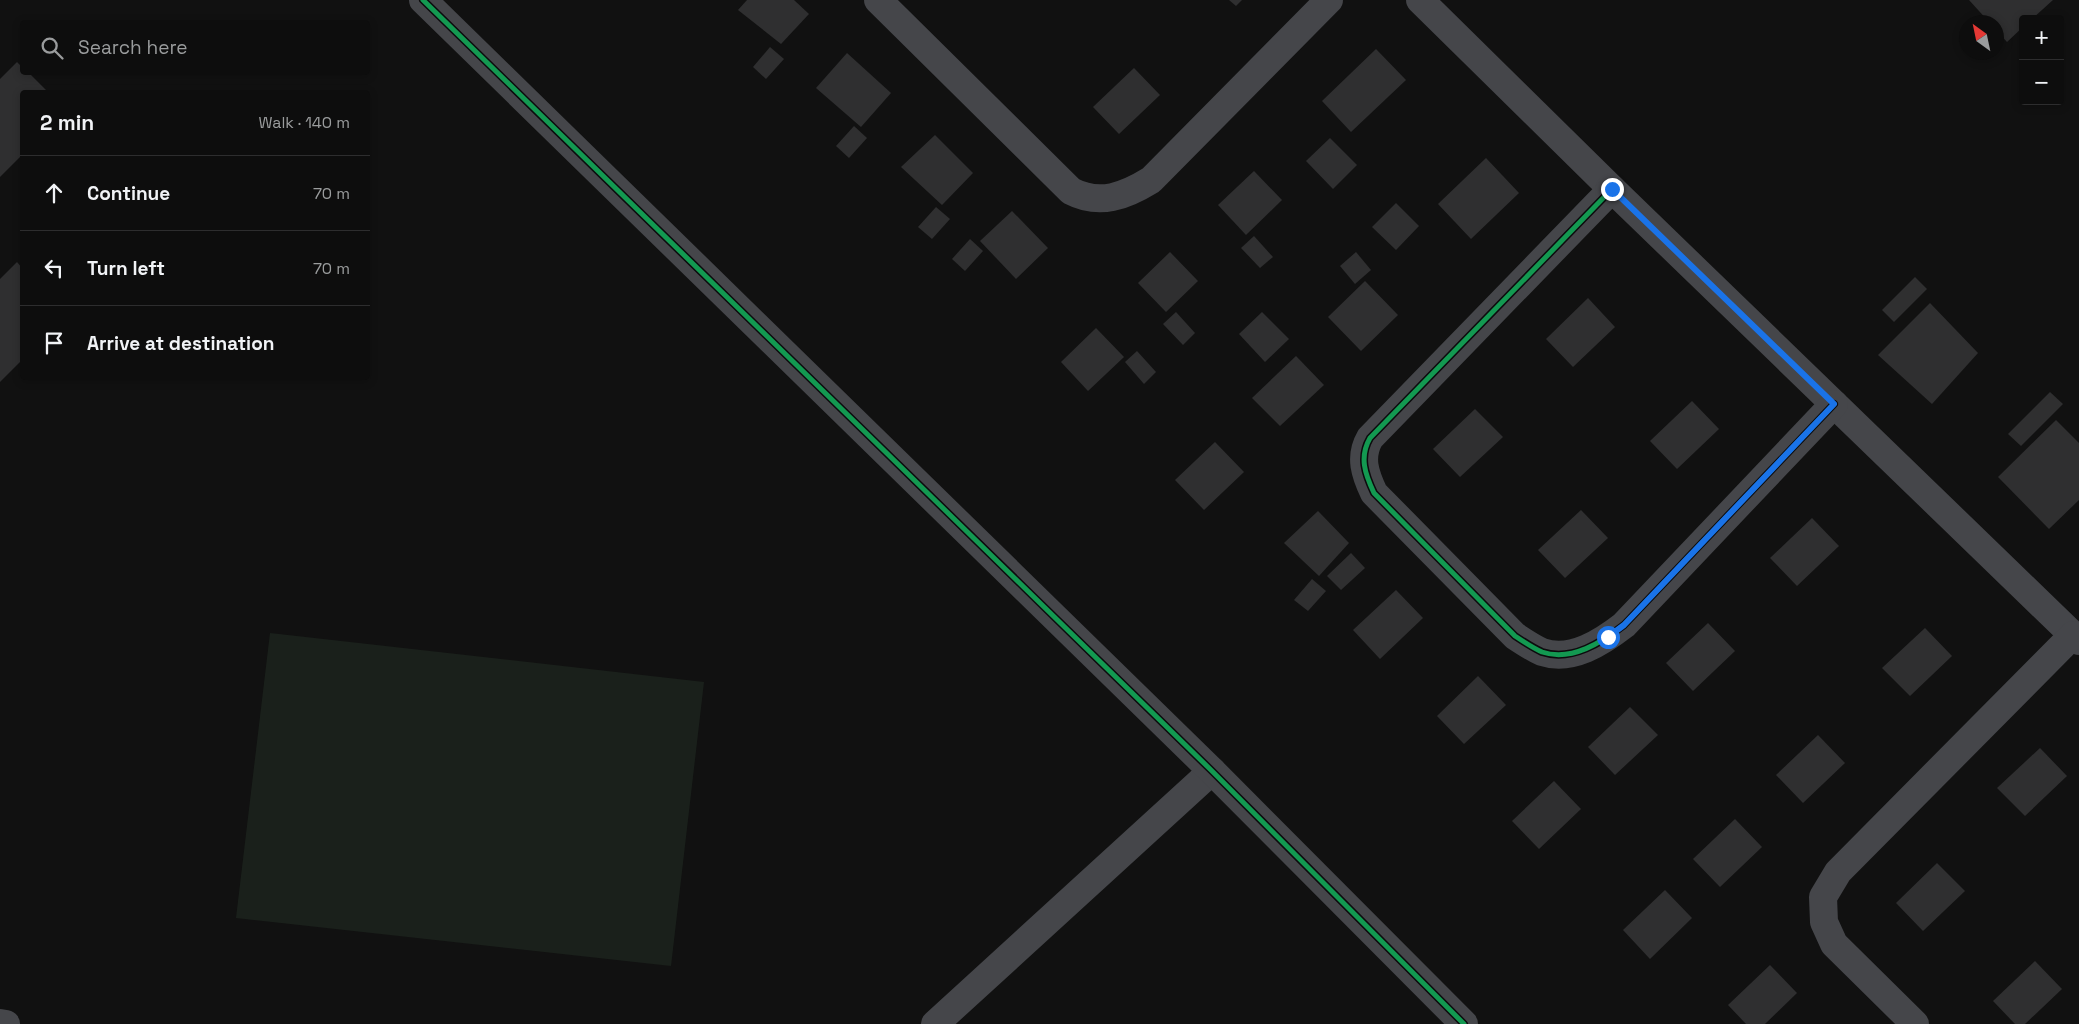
<!DOCTYPE html>
<html lang="en">
<head>
<meta charset="utf-8">
<style>
	body { margin:0; font-family:"Space Grotesk",sans-serif; background:#1b1b1b; color:#f1f3f6 }
	.controls { position:absolute; right:15px; top:15px; display:grid; overflow:hidden; border-radius:5px; box-shadow:0 2px 8px #0003 }
	.controls button { width:45px; height:45px; display:grid; place-items:center; padding:0; border:0; border-bottom:1px solid #2d2d2e; background:#0d0d0d; color:#f1f3f6; font:25px sans-serif }
	.compass { position:absolute; left:1959px; top:15px; width:45px; height:45px; border-radius:50%; background:#0d0d0d; box-shadow:0 2px 8px #0003; rotate:327deg }
	.stop { position:absolute; width:15px; height:15px; margin:-11px; border:4px solid #1a73e8; border-radius:50%; background:#fff }
	.stop.end { background:#1a73e8; border-color:#fff; box-shadow:0 1px 5px #0008 }
	.list { margin:0; padding:0; list-style:none }
	h2 { display:flex; justify-content:space-between; align-items:center; height:65px; margin:0; padding:0 20px; font-size:21px }
	h2 small { font-size:16px; font-weight:400; color:#9a9c9d }
	.list li { display:grid; grid-template-columns:32px 1fr auto; gap:15px; align-items:center; box-sizing:border-box; height:75px; padding:0 20px; border-top:1px solid #2d2d2e }
	.list b { display:block; font-size:19px; white-space:nowrap }
	.list em { font-size:16px; font-style:normal; color:#9a9c9d }
	.icon { flex:none; width:28px; height:28px; fill:none; stroke:currentColor; stroke-width:2; stroke-linecap:round; stroke-linejoin:round }
	.map { position:relative; flex:none; width:2079px; height:1024px; overflow:hidden }
	.search { position:absolute; background:#0d0d0d; box-shadow:0 2px 8px #0003; left:20px; top:20px; width:350px; height:55px; display:flex; align-items:center; gap:12px; box-sizing:border-box; padding:0 18px; border-radius:5px; color:#9a9c9d; font-size:19px }
	.panel { position:absolute; background:#0d0d0d; box-shadow:0 2px 8px #0003; left:20px; top:90px; width:350px; height:290px; border-radius:5px }
	.map>svg:first-child { display:block }
	.green { fill:#1a201b }
	.building { fill:#2f2f30 }
	.lines { fill:none; stroke-linecap:round; stroke-linejoin:round }
	.minor { stroke:#45464a; stroke-width:28 }
	.tertiary { stroke:#45464a; stroke-width:28 }
	.cycleway-casing { stroke:#0c0b0d; stroke-width:8 }
	.cycleway { stroke:#139951; stroke-width:5 }
	.route { stroke:#1a73e8; stroke-width:6 }
</style>
</head>
<body>
<div class="map">
<svg width="2079" height="1024" viewBox="0 0 2079 1024">
	<rect width="100%" height="100%" fill="#111"/>
	<polygon class="green" points="270,633 704,682 671,966 236,918"/>
	<g class="building">
		<polygon points="747,0 794,0 809,14 781,44 738,10"/>
		<polygon points="1229,0 1242,0 1236,6"/>
		<polygon points="1969,0 2053,0 2032,19 2023,19 2023,27 2007,42 1996,30 1996,22 1989,22"/>
		<polygon points="770,47 784,59 766,79 753,67"/>
		<polygon points="1376,49 1406,80 1351,132 1322,101"/>
		<polygon points="847,53 891,93 861,127 816,88"/>
		<polygon points="17,62 22,67 22,72 28,72 48,92 22,92 22,155 0,177 0,79"/>
		<polygon points="1134,68 1160,95 1119,134 1093,107"/>
		<polygon points="854,126 867,138 849,158 836,146"/>
		<polygon points="935,135 973,173 942,205 901,167"/>
		<polygon points="1330,138 1357,165 1333,189 1306,161"/>
		<polygon points="1486,158 1519,193 1471,239 1438,204"/>
		<polygon points="1254,171 1282,200 1246,235 1218,205"/>
		<polygon points="1396,203 1419,226 1396,250 1372,227"/>
		<polygon points="936,207 950,219 932,239 918,227"/>
		<polygon points="1012,211 1048,248 1016,279 980,241"/>
		<polygon points="1254,236 1273,257 1260,268 1241,248"/>
		<polygon points="970,239 983,251 965,271 952,259"/>
		<polygon points="1170,252 1198,281 1166,312 1138,283"/>
		<polygon points="1356,252 1371,270 1355,284 1340,266"/>
		<polygon points="17,262 22,268 22,360 0,382 0,279"/>
		<polygon points="1915,277 1927,289 1894,322 1882,310"/>
		<polygon points="1365,281 1398,315 1361,351 1328,317"/>
		<polygon points="1588,298 1615,327 1573,367 1546,339"/>
		<polygon points="1930,303 1978,353 1932,404 1878,355"/>
		<polygon points="1176,312 1195,333 1183,345 1163,324"/>
		<polygon points="1262,312 1289,339 1265,362 1239,334"/>
		<polygon points="1096,328 1124,357 1088,391 1061,362"/>
		<polygon points="1137,351 1156,372 1144,384 1125,362"/>
		<polygon points="1296,356 1324,385 1280,426 1252,398"/>
		<polygon points="2050,392 2063,404 2021,446 2008,434"/>
		<polygon points="1692,401 1719,429 1677,469 1650,441"/>
		<polygon points="1475,409 1503,437 1460,477 1433,449"/>
		<polygon points="2056,420 2079,443 2079,500 2049,529 1998,477"/>
		<polygon points="1215,442 1244,472 1204,510 1175,480"/>
		<polygon points="1581,510 1608,538 1565,578 1538,550"/>
		<polygon points="1318,511 1349,543 1319,576 1284,543"/>
		<polygon points="1812,518 1839,546 1797,586 1770,558"/>
		<polygon points="1351,553 1365,568 1341,590 1327,576"/>
		<polygon points="1312,579 1326,591 1308,611 1294,600"/>
		<polygon points="1396,590 1423,618 1380,659 1353,630"/>
		<polygon points="1708,623 1735,651 1693,691 1666,663"/>
		<polygon points="1925,628 1952,656 1910,696 1882,668"/>
		<polygon points="1478,676 1506,705 1464,744 1437,716"/>
		<polygon points="1630,707 1658,735 1615,775 1588,747"/>
		<polygon points="1818,735 1845,763 1803,803 1776,775"/>
		<polygon points="2040,748 2067,776 2025,816 1997,788"/>
		<polygon points="1554,781 1581,809 1539,849 1512,821"/>
		<polygon points="1735,819 1762,847 1720,887 1693,859"/>
		<polygon points="1937,863 1965,891 1923,931 1896,903"/>
		<polygon points="1665,890 1692,918 1650,959 1623,930"/>
		<polygon points="2035,961 2062,989 2025,1024 2015,1024 1993,1001"/>
		<polygon points="1770,965 1797,993 1765,1024 1746,1024 1728,1005"/>
	</g>
	<g class="lines">
		<g class="minor">
			<path d="M878,0l193,191c29,15 54,5 80,-11l178,-180"/>
			<polyline points="1420,0 1612,189 2079,641"/>
			<path d="M1612,189l-242,249c-11,19 -5,36 4,55l141,143c9,6 18,12 27,16 30,10 60,-10 82,-27l210,-221"/>
			<polyline points="0,1023 6,1024"/>
			<polyline points="935,1024 1212,771"/>
			<polyline points="1915,1024 1834,944 1824,922 1823,897 1838,872 2073,635"/>
		</g>
		<polyline class="tertiary" points="423,0 1212,771 1464,1024"/>
		<defs>
			<g id="cycleway">
				<polyline points="423,0 1212,771 1464,1024"/>
				<path d="M1612,189l-242,249c-11,19 -5,36 4,55l141,143c9,6 18,12 27,16 30,10 60,-10 82,-27l210,-221"/>
			</g>
		</defs>
		<use href="#cycleway" class="cycleway-casing"/>
		<use href="#cycleway" class="cycleway"/>
	</g>
	<g class="lines">
		<polyline class="route" points="1608,637 1624,625 1834,404 1612,189"/>
	</g>
</svg>
<div class="controls">
<button>+</button>
<button>−</button>
</div>
<svg class="compass" viewBox="-18 -18 36 36"><path d="M0-13l5 13h-10z" fill="#e53935"/><path d="M0 13l5-13h-10z" fill="#9a9c9d"/></svg>
<div class="stop" style="left:1608px;top:637px"></div>
<div class="stop end" style="left:1612px;top:189px"></div>
<div class="search"><svg class="icon" aria-label="search" viewBox="0 0 24 24"><circle cx="10" cy="10" r="6"/><path d="M15 15l6 6"/></svg>Search here</div>
<section class="panel">
<h2>2 min<small>Walk · 140 m</small></h2>
<ul class="list">
<li><svg class="icon" aria-label="ahead" viewBox="0 0 24 24"><path d="M12 20V5M6 11l6-6 6 6"/></svg><div><b>Continue</b></div><em>70 m</em></li>
<li><svg class="icon" aria-label="left" viewBox="0 0 24 24"><path d="M17 20v-9H6M10 6l-5 5 5 5"/></svg><div><b>Turn left</b></div><em>70 m</em></li>
<li><svg class="icon" aria-label="arrive" viewBox="0 0 24 24"><path d="M6 21V4h12l-3 4 3 4H6"/></svg><div><b>Arrive at destination</b></div></li>
</ul>
</section>
</div>
</body>
</html>
